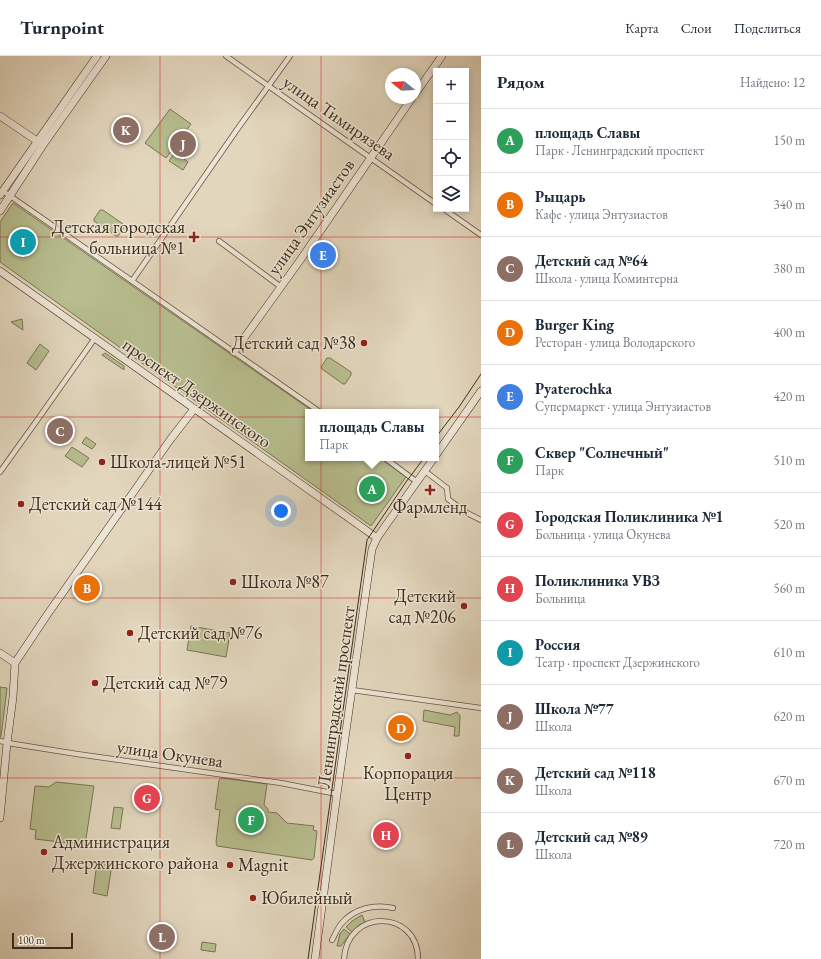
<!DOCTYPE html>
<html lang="ru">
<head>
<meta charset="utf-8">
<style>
	body { margin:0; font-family:"EB Garamond",serif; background:#f2f2f3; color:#1f2937 }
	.controls { position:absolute; right:12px; top:12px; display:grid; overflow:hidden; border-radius:0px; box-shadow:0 2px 6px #0003 }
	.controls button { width:36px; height:36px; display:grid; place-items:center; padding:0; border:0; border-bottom:1px solid #e0e1e3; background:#fff; color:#1f2937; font:20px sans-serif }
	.compass { position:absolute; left:385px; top:12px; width:36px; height:36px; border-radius:50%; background:#fff; box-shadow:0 2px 6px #0003; rotate:288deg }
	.scale { position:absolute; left:12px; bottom:10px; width:61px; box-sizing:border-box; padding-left:4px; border:2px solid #3e2d1b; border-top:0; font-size:11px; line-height:14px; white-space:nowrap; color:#3e2d1b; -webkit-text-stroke:3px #ece4d4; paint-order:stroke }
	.you { position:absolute; left:281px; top:455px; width:14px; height:14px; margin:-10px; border:3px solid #fff; border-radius:50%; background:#1a73e8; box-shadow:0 0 0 6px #1a73e833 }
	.badge { display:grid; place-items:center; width:26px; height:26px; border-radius:50%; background:#0f766e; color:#fff; font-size:13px; font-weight:700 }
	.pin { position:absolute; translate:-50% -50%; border:2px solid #fff; box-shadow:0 1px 4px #0006 }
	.popup { position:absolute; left:305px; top:353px; width:134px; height:52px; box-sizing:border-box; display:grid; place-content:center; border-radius:0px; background:#fff; filter:drop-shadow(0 1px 3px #0005); font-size:13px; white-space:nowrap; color:#747a83 }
	.popup b { font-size:15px; color:#1f2937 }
	.popup::after { content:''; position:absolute; left:50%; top:100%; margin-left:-8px; border:8px solid transparent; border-top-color:#fff }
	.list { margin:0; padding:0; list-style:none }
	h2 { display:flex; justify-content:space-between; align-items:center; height:52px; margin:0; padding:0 16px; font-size:17px }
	h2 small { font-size:13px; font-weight:400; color:#747a83 }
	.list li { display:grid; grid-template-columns:26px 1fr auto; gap:12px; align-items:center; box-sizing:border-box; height:64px; padding:0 16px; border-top:1px solid #e0e1e3 }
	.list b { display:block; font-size:15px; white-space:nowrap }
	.list p { margin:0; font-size:13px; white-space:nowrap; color:#747a83 }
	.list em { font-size:13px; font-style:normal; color:#747a83 }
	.icon { flex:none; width:22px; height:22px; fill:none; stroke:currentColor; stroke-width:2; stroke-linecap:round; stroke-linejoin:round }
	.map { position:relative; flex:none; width:481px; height:903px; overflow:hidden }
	header { display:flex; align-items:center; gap:24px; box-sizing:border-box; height:56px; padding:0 20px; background:#fff; border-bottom:1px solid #e0e1e3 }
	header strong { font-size:19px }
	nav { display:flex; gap:22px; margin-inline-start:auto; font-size:14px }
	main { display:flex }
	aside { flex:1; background:#fff }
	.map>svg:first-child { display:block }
	.green { fill:#b7bd8e; stroke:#7a7554 }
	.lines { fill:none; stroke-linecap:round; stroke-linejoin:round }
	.street-casing { stroke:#675744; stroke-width:6 }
	.secondary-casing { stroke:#3e2d1b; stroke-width:8 }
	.street { stroke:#ece4d4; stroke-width:4.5 }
	.secondary { stroke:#ece4d4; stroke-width:7 }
	.tram { stroke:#3e2d1b; stroke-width:1 }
	.grid { fill:none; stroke:#d62828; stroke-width:1; stroke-opacity:0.55 }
	.poi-dot { fill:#8f2418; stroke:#ece4d4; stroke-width:1.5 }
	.labels { text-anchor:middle; stroke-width:3; stroke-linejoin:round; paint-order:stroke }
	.street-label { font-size:18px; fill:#3e2d1b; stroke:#ece4d4 }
	.poi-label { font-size:18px; fill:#3e2d1b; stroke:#ece4d4; text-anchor:start }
</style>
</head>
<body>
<header>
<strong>Turnpoint</strong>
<nav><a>Карта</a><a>Слои</a><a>Поделиться</a></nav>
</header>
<main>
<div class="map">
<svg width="481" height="903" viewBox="0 0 481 903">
	<rect width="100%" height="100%" fill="#e2d6bd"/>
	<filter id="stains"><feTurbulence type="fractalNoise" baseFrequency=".005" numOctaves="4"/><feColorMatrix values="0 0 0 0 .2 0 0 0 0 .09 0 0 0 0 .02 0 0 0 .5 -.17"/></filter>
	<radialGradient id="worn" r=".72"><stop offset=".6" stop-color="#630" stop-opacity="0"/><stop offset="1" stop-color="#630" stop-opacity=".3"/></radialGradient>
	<g class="green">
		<polygon points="170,53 191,68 166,102 145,87"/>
		<polygon points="175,96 188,106 183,114 169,105"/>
		<polygon points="13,147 314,356 308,356 308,402 380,402 406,421 371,470 0,206 0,166"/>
		<polygon points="100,154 103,154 123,168 124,172 118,180 116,180 94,165 94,163"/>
		<polygon points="22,263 23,274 11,266"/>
		<polygon points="40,288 49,295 36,314 27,307"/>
		<polygon points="105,297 124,310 124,314 102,299"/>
		<polygon points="327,302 330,302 351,316 351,319 345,328 343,328 322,313 321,311"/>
		<polygon points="86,381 96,388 92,393 82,387"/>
		<polygon points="72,391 89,402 82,411 65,400"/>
		<polygon points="191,570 230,577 226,601 187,594"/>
		<polygon points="0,631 7,632 1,681 0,681"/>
		<polygon points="424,654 450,659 457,656 460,660 459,680 454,680 455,671 423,665"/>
		<polygon points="221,722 267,728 264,749 268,753 268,756 277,757 287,767 314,770 313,774 317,775 314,802 312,804 217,790 216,786 220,754 215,753 219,724"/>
		<polygon points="56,726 94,730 85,789 35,783 36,774 30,773 35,730 49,731"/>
		<polygon points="114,751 123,752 120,773 111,772"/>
		<polygon points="97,807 112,809 107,840 93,837"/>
		<polygon points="362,859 365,866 352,876 346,871 352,865"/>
		<polygon points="344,873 350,878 341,890 337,890 340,878"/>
		<polygon points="202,886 216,888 215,896 201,894"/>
	</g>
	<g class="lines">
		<defs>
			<g id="street">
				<polyline points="226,0 436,148"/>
				<polyline points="3,135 320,356"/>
				<polyline points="444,153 481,179"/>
				<polyline points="219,185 281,231"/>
				<polyline points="132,225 236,75 290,0"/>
				<polyline points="385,402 417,426"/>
				<polyline points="425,415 447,432 448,443 465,456 481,464"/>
				<polyline points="0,416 38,363 95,282"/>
				<polyline points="352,634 481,652"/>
				<polyline points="0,685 14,688 77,698 281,727 337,738"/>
				<path d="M332,884c3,-5 5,-11 9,-16 13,-16 34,-20 52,-16"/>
				<path d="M344,903c3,-51 74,-50 74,0"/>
			</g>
			<g id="secondary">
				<polyline points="415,38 442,0"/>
				<polyline points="0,60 40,87"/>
				<polyline points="0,139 97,0"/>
				<polyline points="0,155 43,89 106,0"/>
				<polyline points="0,215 377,482"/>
				<polyline points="234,296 301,203 412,42"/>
				<polyline points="436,399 481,335"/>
				<polyline points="0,597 15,607"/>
				<polyline points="0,762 7,687 13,641 15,607 47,559 130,441 170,384 194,353"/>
				<polyline points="315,903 337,738 372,493 377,482 386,469 434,402"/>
			</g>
		</defs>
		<use href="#street" class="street-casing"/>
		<use href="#secondary" class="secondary-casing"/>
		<use href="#street" class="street"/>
		<use href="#secondary" class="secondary"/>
		<g class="tram">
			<polyline points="436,381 459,351 481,318"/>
			<polyline points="308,903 367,484 406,426 424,402"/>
		</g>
	</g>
	<path class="grid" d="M160,0v903M321,0v903M0,181h481M0,361h481M0,542h481M0,722h481"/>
	<g class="poi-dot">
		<path d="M192 175h4v4h4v4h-4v4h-4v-4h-4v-4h4z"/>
		<circle cx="364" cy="287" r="4"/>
		<circle cx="102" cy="406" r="4"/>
		<path d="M428 428h4v4h4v4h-4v4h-4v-4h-4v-4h4z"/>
		<circle cx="21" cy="448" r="4"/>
		<circle cx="233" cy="526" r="4"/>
		<circle cx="464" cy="550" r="4"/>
		<circle cx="130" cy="577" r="4"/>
		<circle cx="95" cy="627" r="4"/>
		<circle cx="408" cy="700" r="4"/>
		<circle cx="44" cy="796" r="4"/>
		<circle cx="230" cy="809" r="4"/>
		<circle cx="253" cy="842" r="4"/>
	</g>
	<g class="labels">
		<g class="street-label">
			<text transform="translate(339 62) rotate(35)" y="6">улица Тимирязева</text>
			<text transform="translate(311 161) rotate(-55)" y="6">улица Энтузиастов</text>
			<text transform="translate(197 337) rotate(35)" y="6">проспект Дзержинского</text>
			<text transform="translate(336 641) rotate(-82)" y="6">Ленинградский проспект</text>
			<text transform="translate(170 698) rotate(8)" y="6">улица Окунева</text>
		</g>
		<g class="poi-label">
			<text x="185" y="177" text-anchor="end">Детская городская<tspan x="185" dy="21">больница №1</tspan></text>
			<text x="356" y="293" text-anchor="end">Детский сад №38</text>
			<text x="110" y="412">Школа-лицей №51</text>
			<text x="29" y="454">Детский сад №144</text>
			<text x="430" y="457" text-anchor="middle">Фармленд</text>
			<text x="241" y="532">Школа №87</text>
			<text x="456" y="546" text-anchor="end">Детский<tspan x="456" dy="21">сад №206</tspan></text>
			<text x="138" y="583">Детский сад №76</text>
			<text x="103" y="633">Детский сад №79</text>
			<text x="408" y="723" text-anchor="middle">Корпорация<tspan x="408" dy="21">Центр</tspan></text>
			<text x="52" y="792">Администрация<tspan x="52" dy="21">Джержинского района</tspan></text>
			<text x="238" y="815">Magnit</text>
			<text x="261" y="848">Юбилейный</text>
		</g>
	</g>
	<rect width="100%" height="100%" filter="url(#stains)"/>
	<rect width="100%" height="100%" fill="url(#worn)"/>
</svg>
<div class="controls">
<button>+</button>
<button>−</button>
<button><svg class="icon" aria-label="locate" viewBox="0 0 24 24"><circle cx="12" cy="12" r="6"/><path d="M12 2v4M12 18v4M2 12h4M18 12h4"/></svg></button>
<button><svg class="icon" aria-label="layers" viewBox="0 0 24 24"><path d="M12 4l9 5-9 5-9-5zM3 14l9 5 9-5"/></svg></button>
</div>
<svg class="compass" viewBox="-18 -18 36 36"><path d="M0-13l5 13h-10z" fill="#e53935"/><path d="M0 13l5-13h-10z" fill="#747a83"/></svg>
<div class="scale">100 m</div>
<div class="you"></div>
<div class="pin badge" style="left:372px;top:433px;background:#2e9e5b">A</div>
<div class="popup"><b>площадь Славы</b>Парк</div>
<div class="pin badge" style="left:87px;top:532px;background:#e8710a">B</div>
<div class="pin badge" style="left:60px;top:375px;background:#8d6e63">C</div>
<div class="pin badge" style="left:401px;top:672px;background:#e8710a">D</div>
<div class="pin badge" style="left:323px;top:199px;background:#3f7fe0">E</div>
<div class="pin badge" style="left:251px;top:764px;background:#2e9e5b">F</div>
<div class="pin badge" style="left:147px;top:742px;background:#e0444e">G</div>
<div class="pin badge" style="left:386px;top:779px;background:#e0444e">H</div>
<div class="pin badge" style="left:23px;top:186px;background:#0f9aa8">I</div>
<div class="pin badge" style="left:183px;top:88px;background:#8d6e63">J</div>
<div class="pin badge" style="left:126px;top:74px;background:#8d6e63">K</div>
<div class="pin badge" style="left:162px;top:881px;background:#8d6e63">L</div>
</div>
<aside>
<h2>Рядом<small>Найдено: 12</small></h2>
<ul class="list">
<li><span class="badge" style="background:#2e9e5b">A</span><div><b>площадь Славы</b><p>Парк · Ленинградский проспект</p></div><em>150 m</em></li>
<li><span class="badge" style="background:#e8710a">B</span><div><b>Рыцарь</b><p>Кафе · улица Энтузиастов</p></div><em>340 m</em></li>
<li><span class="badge" style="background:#8d6e63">C</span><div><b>Детский сад №64</b><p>Школа · улица Коминтерна</p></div><em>380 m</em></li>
<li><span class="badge" style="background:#e8710a">D</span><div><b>Burger King</b><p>Ресторан · улица Володарского</p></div><em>400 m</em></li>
<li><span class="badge" style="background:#3f7fe0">E</span><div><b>Pyaterochka</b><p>Супермаркет · улица Энтузиастов</p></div><em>420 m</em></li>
<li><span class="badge" style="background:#2e9e5b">F</span><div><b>Сквер &quot;Солнечный&quot;</b><p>Парк</p></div><em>510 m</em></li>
<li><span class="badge" style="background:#e0444e">G</span><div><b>Городская Поликлиника №1</b><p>Больница · улица Окунева</p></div><em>520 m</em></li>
<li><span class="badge" style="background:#e0444e">H</span><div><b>Поликлиника УВЗ</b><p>Больница</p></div><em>560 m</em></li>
<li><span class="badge" style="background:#0f9aa8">I</span><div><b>Россия</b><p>Театр · проспект Дзержинского</p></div><em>610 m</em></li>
<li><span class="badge" style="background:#8d6e63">J</span><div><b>Школа №77</b><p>Школа</p></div><em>620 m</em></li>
<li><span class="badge" style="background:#8d6e63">K</span><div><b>Детский сад №118</b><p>Школа</p></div><em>670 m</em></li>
<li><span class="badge" style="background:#8d6e63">L</span><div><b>Детский сад №89</b><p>Школа</p></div><em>720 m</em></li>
</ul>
</aside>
</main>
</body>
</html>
